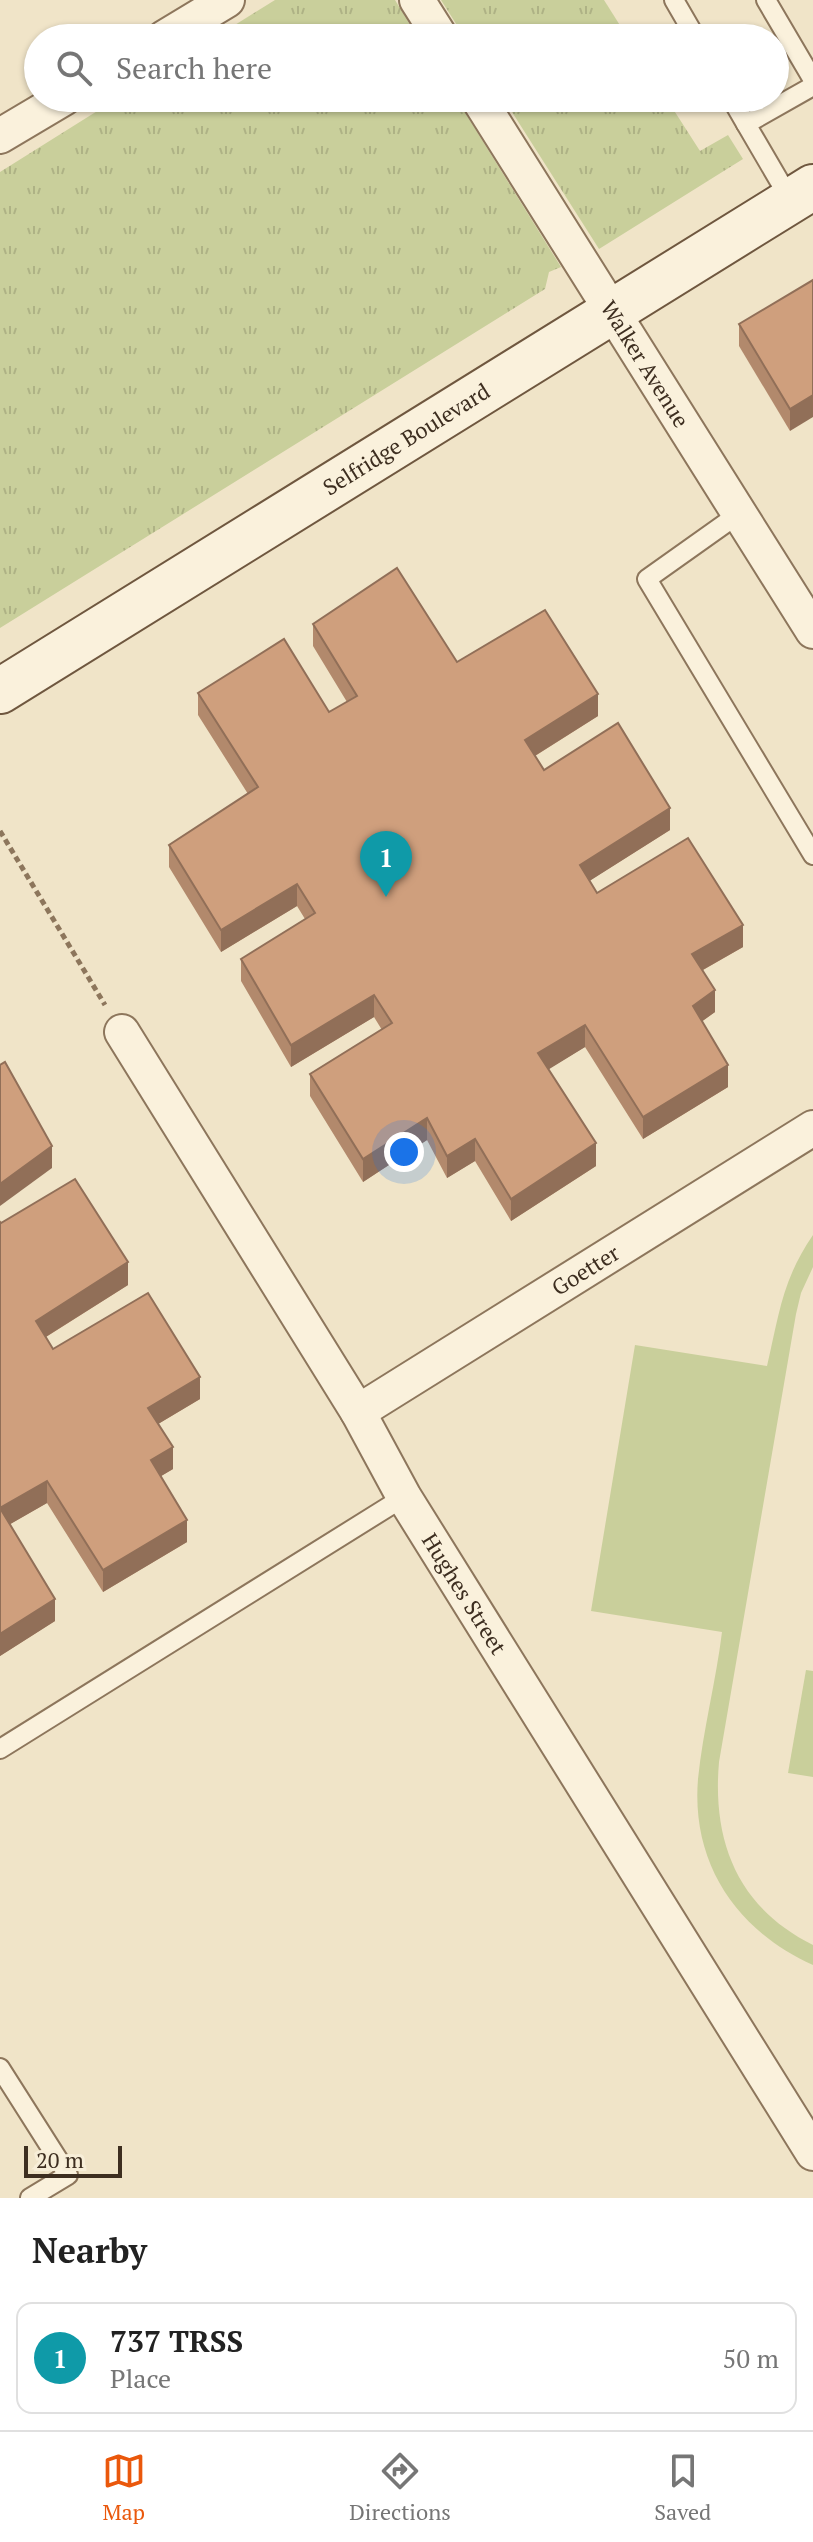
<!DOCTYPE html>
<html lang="en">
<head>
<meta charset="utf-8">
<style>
	body { margin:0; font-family:"PT Serif",serif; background:#f6f6f6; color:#222 }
	.scale { position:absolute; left:24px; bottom:20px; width:98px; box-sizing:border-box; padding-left:8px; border:4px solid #3d2e20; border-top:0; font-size:22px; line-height:28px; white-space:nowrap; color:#3d2e20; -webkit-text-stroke:6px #f7eed8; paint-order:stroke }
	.you { position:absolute; left:404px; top:1152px; width:28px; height:28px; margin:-20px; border:6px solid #fff; border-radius:50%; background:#1a73e8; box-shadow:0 0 0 12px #1a73e833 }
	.badge { display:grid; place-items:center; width:52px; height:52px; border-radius:50%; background:#ea580c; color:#fff; font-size:26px; font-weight:700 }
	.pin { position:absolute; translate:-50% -66px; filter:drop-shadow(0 2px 4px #0008) }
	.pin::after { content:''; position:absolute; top:42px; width:28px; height:24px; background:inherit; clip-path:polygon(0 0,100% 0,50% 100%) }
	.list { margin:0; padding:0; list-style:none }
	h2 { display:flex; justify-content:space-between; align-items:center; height:104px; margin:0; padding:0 32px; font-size:34px }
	h2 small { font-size:26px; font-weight:400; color:#767676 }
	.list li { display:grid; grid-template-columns:52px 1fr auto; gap:24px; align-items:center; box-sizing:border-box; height:112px; margin:0 16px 16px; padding:0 16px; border:2px solid #e0e0e0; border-radius:16px }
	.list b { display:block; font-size:30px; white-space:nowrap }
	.list p { margin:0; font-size:26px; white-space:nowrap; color:#767676 }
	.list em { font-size:26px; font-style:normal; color:#767676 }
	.icon { flex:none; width:44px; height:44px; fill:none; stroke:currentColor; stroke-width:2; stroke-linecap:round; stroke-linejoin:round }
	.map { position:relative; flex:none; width:813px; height:2198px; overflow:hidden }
	.search { position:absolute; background:#fff; box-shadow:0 2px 6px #0004; left:24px; right:24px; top:24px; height:88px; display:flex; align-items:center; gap:20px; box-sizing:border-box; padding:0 28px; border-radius:44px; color:#767676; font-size:30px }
	.sheet { height:232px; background:#fff }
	nav { display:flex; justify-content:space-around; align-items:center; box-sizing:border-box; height:112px; border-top:2px solid #e0e0e0; background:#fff; font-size:22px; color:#767676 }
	nav a { display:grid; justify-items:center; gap:4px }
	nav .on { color:#ea580c }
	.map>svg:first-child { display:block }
	.grass { fill:url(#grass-tufts) }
	.pitch { fill:#c9cf9b }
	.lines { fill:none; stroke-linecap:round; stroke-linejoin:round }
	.lane-casing { stroke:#8d765c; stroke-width:22 }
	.street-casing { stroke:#8d765c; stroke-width:38 }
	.secondary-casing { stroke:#6f573f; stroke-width:48 }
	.path { stroke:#8d765c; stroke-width:5; stroke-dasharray:6 4; stroke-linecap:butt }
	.lane { stroke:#faf1dc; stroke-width:18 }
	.street { stroke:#faf1dc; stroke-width:34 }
	.secondary { stroke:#faf1dc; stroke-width:44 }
	.wall { fill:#b2896c }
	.shaded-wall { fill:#916f58 }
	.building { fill:#cf9f7d; stroke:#916f58; stroke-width:2 }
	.labels { text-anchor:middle; stroke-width:6; stroke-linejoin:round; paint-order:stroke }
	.street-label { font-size:22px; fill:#3d2e20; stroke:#f7eed8 }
</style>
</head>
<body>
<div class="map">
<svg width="813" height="2198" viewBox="0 0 813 2198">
	<defs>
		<pattern id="grass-tufts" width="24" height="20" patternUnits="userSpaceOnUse" patternTransform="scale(2)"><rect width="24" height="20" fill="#c9cf9b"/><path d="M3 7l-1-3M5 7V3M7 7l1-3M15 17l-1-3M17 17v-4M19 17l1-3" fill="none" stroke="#aeb285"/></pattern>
	</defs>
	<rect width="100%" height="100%" fill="#f0e4c8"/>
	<g class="grass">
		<polygon points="275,0 395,0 418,38 214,38"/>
		<polygon points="441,0 604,0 628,38 465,38"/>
		<polygon points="118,98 456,98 561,267 549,272 545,289 0,628 0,172"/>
		<polygon points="503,98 666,98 700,151 728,135 743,159 599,249"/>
	</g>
	<g class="pitch">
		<path d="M813,1235v32l-12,26 -5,21 -77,448c-7,80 19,146 94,183v20c-76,-34 -122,-101 -115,-186 5,-49 18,-98 24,-147l-131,-21 44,-266 132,21c12,-51 15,-86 46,-131z"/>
		<polygon points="806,1670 813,1671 813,1777 788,1773"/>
	</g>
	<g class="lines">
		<defs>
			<g id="lane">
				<polyline points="674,0 696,38"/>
				<polyline points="766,0 813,80"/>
				<polyline points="731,98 746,124"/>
				<polyline points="791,201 746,124 813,86"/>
				<polyline points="740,513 647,579 813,855"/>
				<polyline points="0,1749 404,1497"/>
				<polyline points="0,2068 68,2175 30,2198"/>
			</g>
			<g id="street">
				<polyline points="417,0 441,38"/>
				<polyline points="164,38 227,0"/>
				<path id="s1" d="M478,98l335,533"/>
				<polyline points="0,136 64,98"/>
				<path id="s2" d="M122,1032l236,380 46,85 409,656"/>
				<path id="s3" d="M358,1412l455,-284"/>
			</g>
			<g id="secondary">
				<path id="s4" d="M0,691l813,-504"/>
			</g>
		</defs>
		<use href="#lane" class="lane-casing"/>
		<use href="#street" class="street-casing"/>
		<use href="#secondary" class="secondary-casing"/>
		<polyline class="path" points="0,831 105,1005"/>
		<use href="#lane" class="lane"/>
		<use href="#street" class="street"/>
		<use href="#secondary" class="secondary"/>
	</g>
	<g class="wall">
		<polygon points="813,280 790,431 739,346 739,324"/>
		<polygon points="313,624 457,662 598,716 535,756 544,770 670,830 589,881 597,893 743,947 703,970 715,1012 702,1021 728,1087 643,1139 585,1047 548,1069 596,1166 511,1221 475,1161 447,1178 427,1140 363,1182 310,1096 310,1074 382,1030 374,1017 291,1067 241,981 241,959 305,919 297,906 221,952 169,867 169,845 248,794 198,715 198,693 329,712 347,702 313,646"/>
		<polygon points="0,1222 128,1285 46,1337 53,1349 200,1399 158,1424 173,1469 161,1476 187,1542 103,1592 47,1503 10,1524 55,1621 0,1656"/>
	</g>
	<g class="shaded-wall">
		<polygon points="813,395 813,417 790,431 790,409"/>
		<polygon points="598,694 598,716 525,762 525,740"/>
		<polygon points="670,808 670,830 580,887 580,865"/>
		<polygon points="297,884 297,906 221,952 221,930"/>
		<polygon points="743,925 743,947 692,976 692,954"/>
		<polygon points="715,990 715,1012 693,1028 693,1006"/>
		<polygon points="374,995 374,1017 291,1067 291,1045"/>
		<polygon points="585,1025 585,1047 538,1076 538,1053"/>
		<polygon points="728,1065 728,1087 643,1139 643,1117"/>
		<polygon points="427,1118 427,1140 363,1182 363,1159"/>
		<polygon points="475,1139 475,1161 447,1178 447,1156"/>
		<polygon points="596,1143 596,1166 511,1221 511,1199"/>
		<polygon points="52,1146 52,1168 0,1206 0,1184"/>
		<polygon points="128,1262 128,1285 36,1343 36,1321"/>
		<polygon points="200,1377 200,1399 148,1430 148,1408"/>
		<polygon points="173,1447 173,1469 151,1482 151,1460"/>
		<polygon points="47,1481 47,1503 0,1530 0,1508"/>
		<polygon points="187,1520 187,1542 103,1592 103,1570"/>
		<polygon points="55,1599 55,1621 0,1656 0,1634"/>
	</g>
	<g class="building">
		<polygon points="813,280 813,395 790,409 739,324"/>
		<polygon points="397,568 457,662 545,610 598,694 525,740 544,770 618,723 670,808 580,865 597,893 688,838 743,925 692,954 715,990 693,1006 728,1065 643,1117 585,1025 538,1053 596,1143 511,1199 475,1139 447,1156 427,1118 363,1159 310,1074 392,1023 374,995 291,1045 241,959 315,913 297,884 221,930 169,845 258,787 198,693 284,639 329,712 357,696 313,624"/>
		<polygon points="5,1062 52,1146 0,1184 0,1065"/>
		<polygon points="75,1179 128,1262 36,1321 53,1349 148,1293 200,1377 148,1408 173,1447 151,1460 187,1520 103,1570 47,1481 0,1508 0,1222 1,1223"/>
		<polygon points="0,1508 55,1599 0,1634"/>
	</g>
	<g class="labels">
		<g class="street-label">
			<text dy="8" stroke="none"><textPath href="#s1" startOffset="314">Walker Avenue</textPath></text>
			<text dy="8" stroke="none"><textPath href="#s4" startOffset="478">Selfridge Boulevard</textPath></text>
			<text dy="8" stroke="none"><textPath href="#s3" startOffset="268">Goetter</textPath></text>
			<text dy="8" stroke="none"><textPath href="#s2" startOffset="658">Hughes Street</textPath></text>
		</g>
	</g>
</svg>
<div class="scale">20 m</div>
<div class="you"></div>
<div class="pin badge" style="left:386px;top:897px;background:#0f9aa8">1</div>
<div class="search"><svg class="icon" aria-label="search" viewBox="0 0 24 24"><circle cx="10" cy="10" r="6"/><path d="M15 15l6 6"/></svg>Search here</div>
</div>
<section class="sheet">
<h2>Nearby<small></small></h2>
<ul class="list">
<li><span class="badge" style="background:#0f9aa8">1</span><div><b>737 TRSS</b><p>Place</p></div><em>50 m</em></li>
</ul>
</section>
<nav>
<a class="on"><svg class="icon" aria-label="map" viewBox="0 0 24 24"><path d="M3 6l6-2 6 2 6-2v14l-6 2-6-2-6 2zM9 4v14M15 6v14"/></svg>Map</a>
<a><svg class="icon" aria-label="directions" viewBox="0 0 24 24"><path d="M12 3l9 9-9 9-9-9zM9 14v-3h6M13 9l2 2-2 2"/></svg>Directions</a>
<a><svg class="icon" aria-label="saved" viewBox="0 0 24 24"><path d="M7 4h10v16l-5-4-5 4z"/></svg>Saved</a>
</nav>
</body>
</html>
